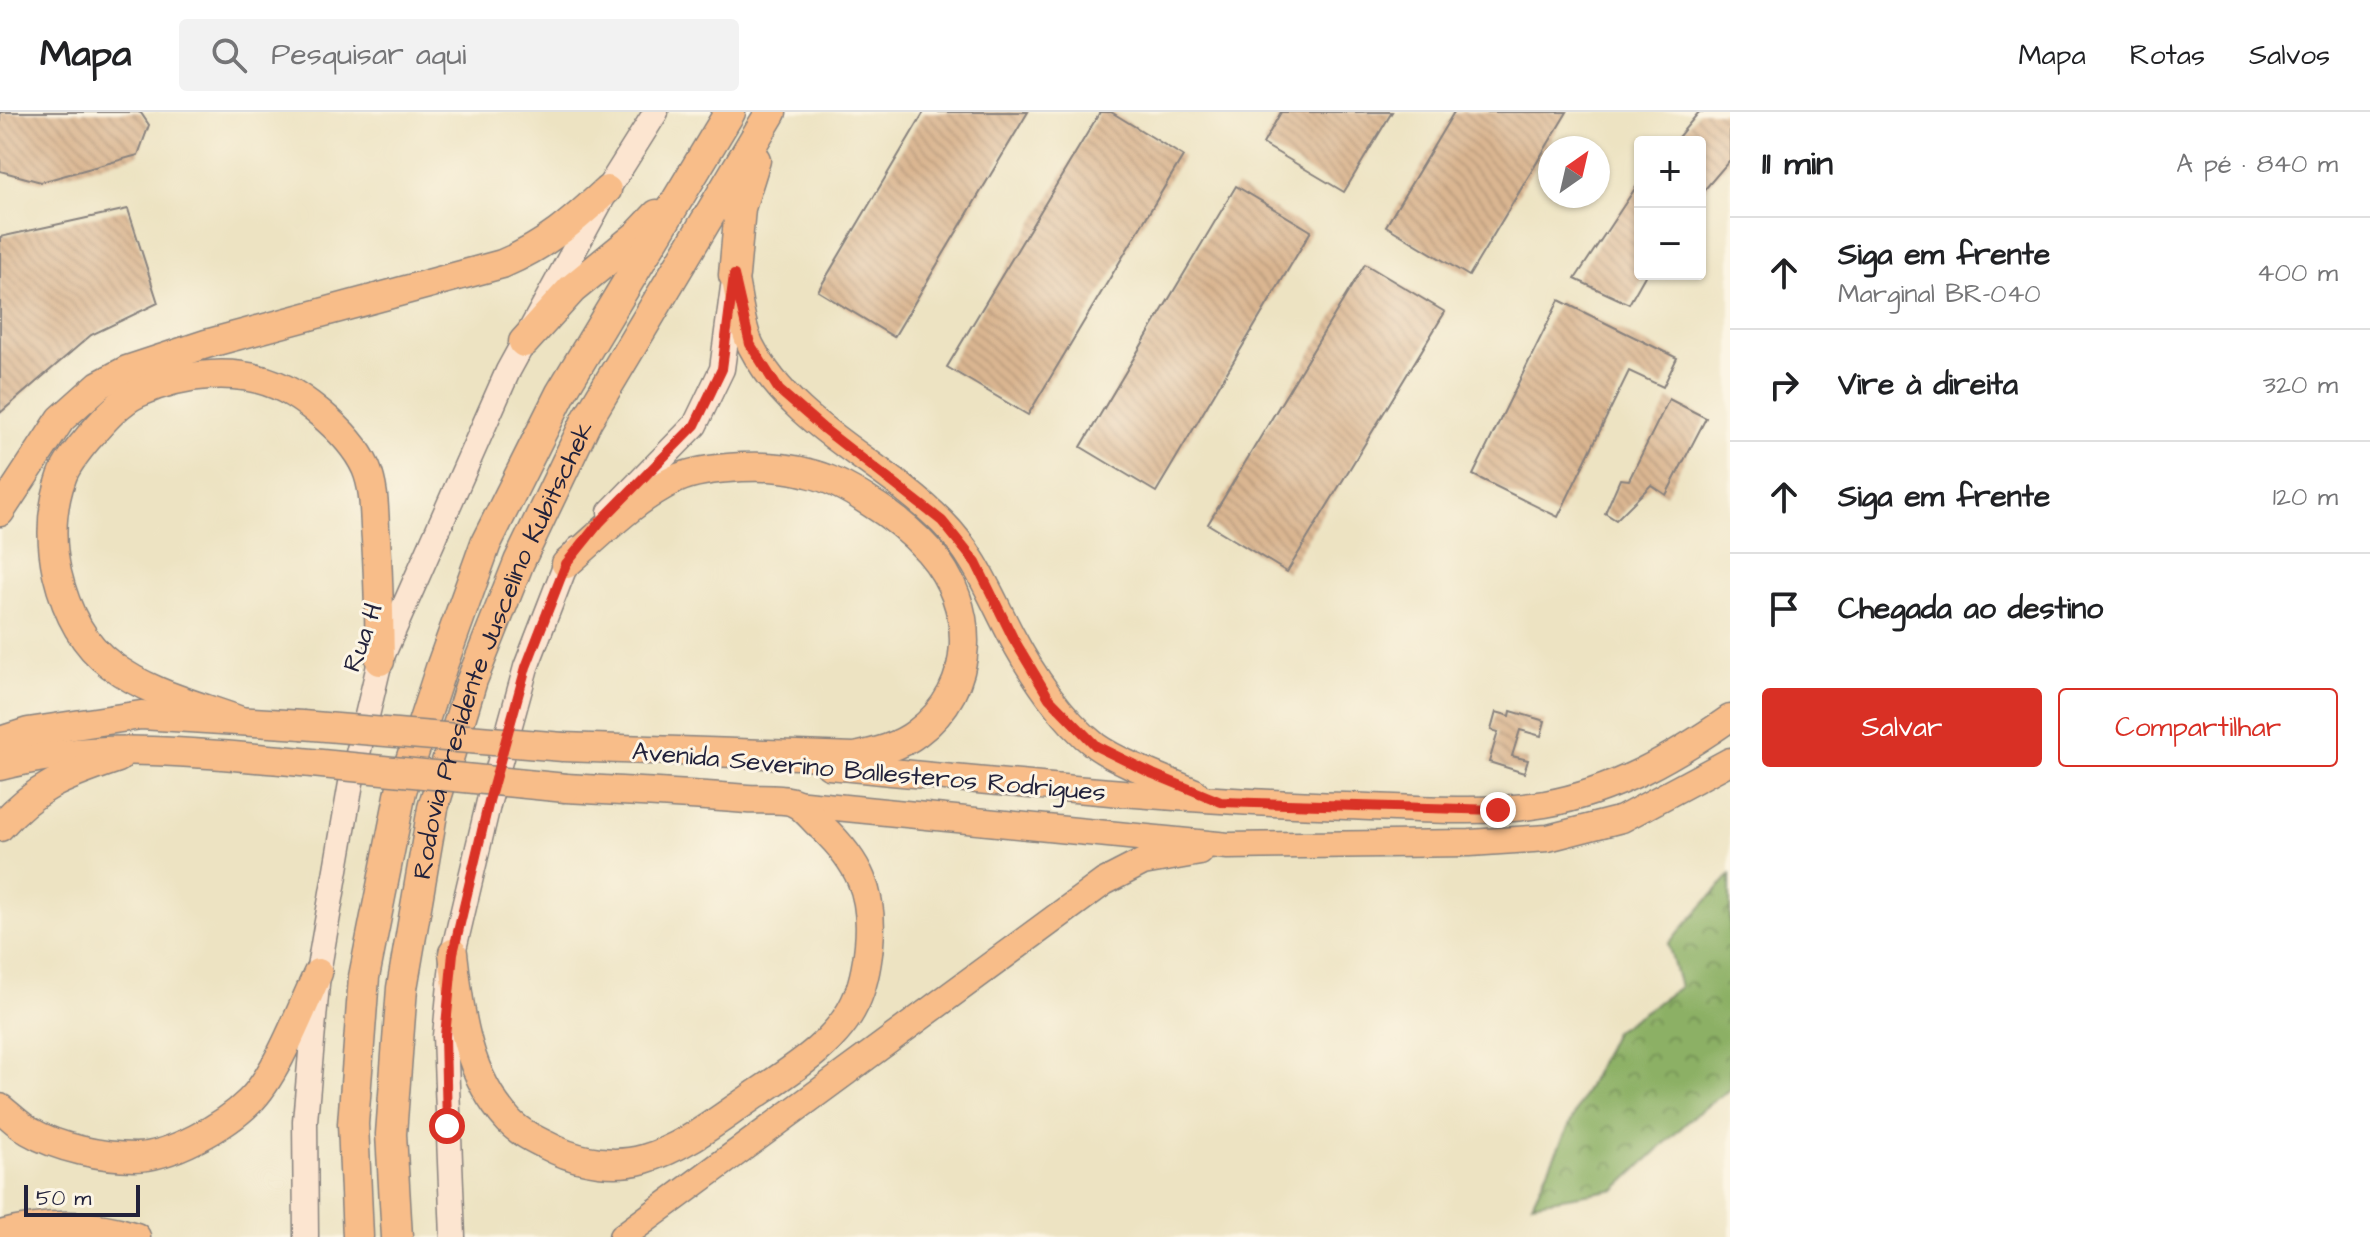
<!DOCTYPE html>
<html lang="pt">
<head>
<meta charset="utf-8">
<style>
	body { margin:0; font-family:"Architects Daughter",sans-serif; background:#f2f2f2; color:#202124 }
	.controls { position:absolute; right:24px; top:24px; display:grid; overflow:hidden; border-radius:8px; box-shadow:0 2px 6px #0004 }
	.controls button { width:72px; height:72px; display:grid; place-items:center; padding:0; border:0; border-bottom:2px solid #e0e0e0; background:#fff; color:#202124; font:40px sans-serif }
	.compass { position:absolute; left:1538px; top:24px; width:72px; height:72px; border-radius:50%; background:#fff; box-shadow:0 2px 6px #0004; rotate:34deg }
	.scale { position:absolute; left:24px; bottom:20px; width:116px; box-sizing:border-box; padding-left:8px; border:4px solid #22223b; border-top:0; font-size:22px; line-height:28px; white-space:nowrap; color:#22223b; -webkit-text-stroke:6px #fcf5e5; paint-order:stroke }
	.stop { position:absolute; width:24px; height:24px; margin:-18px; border:6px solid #d93025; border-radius:50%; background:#fff }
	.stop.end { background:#d93025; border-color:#fff; box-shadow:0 2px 8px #0008 }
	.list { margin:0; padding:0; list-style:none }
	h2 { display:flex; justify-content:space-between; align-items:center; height:104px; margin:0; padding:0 32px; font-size:34px }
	h2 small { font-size:26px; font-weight:400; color:#757577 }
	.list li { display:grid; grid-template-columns:52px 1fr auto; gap:24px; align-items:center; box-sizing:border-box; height:112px; padding:0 32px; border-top:2px solid #e0e0e0 }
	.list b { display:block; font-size:30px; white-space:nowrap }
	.list p { margin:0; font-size:26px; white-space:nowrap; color:#757577 }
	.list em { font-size:26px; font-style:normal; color:#757577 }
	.actions { display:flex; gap:16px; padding:24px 32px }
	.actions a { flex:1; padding:18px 0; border:2px solid #d93025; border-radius:8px; text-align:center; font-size:28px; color:#d93025 }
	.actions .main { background:#d93025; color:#fff }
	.icon { flex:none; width:44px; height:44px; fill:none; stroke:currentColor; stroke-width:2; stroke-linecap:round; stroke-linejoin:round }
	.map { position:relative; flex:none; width:1730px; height:1125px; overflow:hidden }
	header { display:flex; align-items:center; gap:48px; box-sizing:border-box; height:112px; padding:0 40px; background:#fff; border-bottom:2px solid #e0e0e0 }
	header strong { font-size:38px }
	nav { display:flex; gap:44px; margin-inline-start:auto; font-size:28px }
	.search { width:560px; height:72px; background:#f2f2f2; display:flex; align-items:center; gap:20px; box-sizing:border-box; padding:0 28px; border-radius:8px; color:#757577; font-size:30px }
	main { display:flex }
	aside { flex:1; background:#fff }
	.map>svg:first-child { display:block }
	.forest { fill:url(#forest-crowns); stroke:#576950; stroke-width:2 }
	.building { fill:url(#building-back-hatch) }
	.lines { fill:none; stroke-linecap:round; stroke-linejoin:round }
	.secondary-casing { stroke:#88827e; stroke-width:27 }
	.primary-casing { stroke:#88827e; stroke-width:29 }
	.trunk-casing { stroke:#88827e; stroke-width:31 }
	.motorway-casing { stroke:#88827e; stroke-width:33 }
	.secondary { stroke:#fce5d0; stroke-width:24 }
	.primary { stroke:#f8bd89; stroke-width:26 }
	.trunk { stroke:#f8bd89; stroke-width:28 }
	.motorway { stroke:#f8bd89; stroke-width:30 }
	.trunk-bridge-casing { stroke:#88827e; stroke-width:31; stroke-linecap:butt }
	.trunk-bridge { stroke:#f8bd89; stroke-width:28 }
	.route { stroke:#d93025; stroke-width:10 }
	.labels { text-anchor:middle; stroke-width:6; stroke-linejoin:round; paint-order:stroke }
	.street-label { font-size:26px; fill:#22223b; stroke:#fcf5e5 }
</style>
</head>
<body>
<header>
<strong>Mapa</strong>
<div class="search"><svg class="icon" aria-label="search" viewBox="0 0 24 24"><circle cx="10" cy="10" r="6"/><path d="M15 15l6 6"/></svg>Pesquisar aqui</div>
<nav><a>Mapa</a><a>Rotas</a><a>Salvos</a></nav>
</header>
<main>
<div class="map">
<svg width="1730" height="1125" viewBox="0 0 1730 1125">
	<defs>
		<pattern id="forest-crowns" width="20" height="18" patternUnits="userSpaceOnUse" patternTransform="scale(2)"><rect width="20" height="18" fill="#8cb065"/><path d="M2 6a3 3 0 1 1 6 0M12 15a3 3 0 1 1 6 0" fill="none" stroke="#728f54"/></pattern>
		<pattern id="building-back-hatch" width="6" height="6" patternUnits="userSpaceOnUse" patternTransform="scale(2)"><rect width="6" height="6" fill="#dab691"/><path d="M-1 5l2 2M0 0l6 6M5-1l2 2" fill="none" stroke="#bb9c7e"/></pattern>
	</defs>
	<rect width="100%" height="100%" fill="#fcf5e5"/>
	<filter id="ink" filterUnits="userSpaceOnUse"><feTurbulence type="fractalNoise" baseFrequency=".0125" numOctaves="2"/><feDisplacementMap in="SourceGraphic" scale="16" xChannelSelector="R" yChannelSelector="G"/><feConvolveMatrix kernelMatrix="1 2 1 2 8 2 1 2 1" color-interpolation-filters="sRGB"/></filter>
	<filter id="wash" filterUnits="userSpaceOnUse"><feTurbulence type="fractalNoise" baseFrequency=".006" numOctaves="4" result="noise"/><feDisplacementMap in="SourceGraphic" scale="32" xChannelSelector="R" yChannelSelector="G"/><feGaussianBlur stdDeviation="1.8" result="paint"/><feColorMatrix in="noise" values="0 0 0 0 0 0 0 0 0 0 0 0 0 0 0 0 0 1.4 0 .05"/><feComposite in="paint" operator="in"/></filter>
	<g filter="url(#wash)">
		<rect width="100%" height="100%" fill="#ede3c2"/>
		<polygon class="forest" points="1730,763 1730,977 1695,1003 1616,1077 1532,1091 1614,920 1680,875 1668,832"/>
		<g id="blocks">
			<g class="building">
				<polygon points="0,0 138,0 141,1 149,13 138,43 41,70 0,59"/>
				<polygon points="924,0 1028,0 894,225 818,179"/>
				<polygon points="1100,0 1111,0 1183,44 1028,303 947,255"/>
				<polygon points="1281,0 1392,0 1344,80 1263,32"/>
				<polygon points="1454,0 1567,0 1469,164 1386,114"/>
				<polygon points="1699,0 1730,0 1730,48 1700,83 1700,30 1674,30"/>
				<polygon points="1640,69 1640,162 1646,162 1629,192 1575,167"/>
				<polygon points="1236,74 1311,119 1156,380 1081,335"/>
				<polygon points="128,97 158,191 91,223 0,301 0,125"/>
				<polygon points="1365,152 1445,200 1287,460 1208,412"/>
				<polygon points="1559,188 1677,246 1663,275 1629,259 1558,405 1473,363"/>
				<polygon points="1669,287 1706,306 1666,383 1651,373 1616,408 1605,401 1620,367 1629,368"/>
				<polygon points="1511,599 1545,609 1541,624 1520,618 1512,644 1528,648 1524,661 1489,650 1498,620 1491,618 1496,600 1510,604"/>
			</g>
		</g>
	</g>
	<g filter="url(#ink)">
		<use href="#blocks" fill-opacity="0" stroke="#88827e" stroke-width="2"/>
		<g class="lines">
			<defs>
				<g id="secondary">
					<polyline points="610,400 695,313 722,257 733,175"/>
					<polyline points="306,1125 305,1009 318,861 351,671 380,549 508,259 607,78 656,0"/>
					<polyline points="453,1125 445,924 453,841 489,689 526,555 566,452 578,437"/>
				</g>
				<g id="primary">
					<path d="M734,163c5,22 7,51 17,71 41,80 130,114 191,176 33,33 48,73 69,113 20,38 51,85 85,111 24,17 71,34 99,46"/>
					<path d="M829,654c172,16 344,35 517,40 66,2 134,9 199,-2 68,-12 129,-47 185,-86"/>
					<polyline points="795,691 1228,734 1470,731 1548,726 1622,707 1730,649"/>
					<polyline points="622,1125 1104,770 1143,750 1200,740"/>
				</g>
				<g id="trunk">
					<path d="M0,400l61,-93 38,-34 28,-15 79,-26 296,-80c45,-19 70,-42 105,-74"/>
					<path d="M238,608c-44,-16 -90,-27 -127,-55 -30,-22 -46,-58 -54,-92 -7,-32 -6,-65 5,-96 5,-14 17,-28 27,-40 13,-15 30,-35 49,-44 44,-20 102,-27 147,-4 12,6 24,15 35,24 18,15 36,33 46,55 8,19 8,39 9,59 4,45 4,89 5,134"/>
					<polyline points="0,629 28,620 141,603 302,613"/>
					<path d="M563,635l292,10c22,-5 44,-10 62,-24 61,-45 60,-127 12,-182 -18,-20 -38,-36 -61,-50 -18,-12 -38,-23 -60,-28 -21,-6 -44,-7 -66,-6 -20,1 -47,3 -66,12 -41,19 -76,56 -110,85"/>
					<path d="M0,654c99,-25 182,-14 281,-6"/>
					<path d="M0,715c37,-42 66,-51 118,-69"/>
					<path d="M453,841c7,59 13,122 56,168 12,13 31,21 47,29 26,12 60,17 88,9 39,-11 71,-37 105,-60 37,-26 86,-53 106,-96 9,-19 12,-38 14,-58 5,-52 -10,-83 -47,-118 -8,-6 -17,-20 -27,-24 -9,-5 -36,-3 -48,-4 -60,-5 -121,-8 -181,-11"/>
					<path d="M0,996c9,7 19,17 29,23 29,17 73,26 106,26 35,0 90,-31 114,-55 28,-27 52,-93 69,-129"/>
					<path d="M0,1123c45,-12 91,-13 136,2"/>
				</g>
				<g id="motorway">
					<polyline points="734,163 740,96 755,48"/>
					<polyline points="524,230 572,177 638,123 657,103"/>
					<polyline points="358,1125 353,1012 364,865 401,679 441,556 486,431 561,281 730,0"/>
					<path id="s1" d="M397,1125l-6,-103 11,-146 31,-180 39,-128 47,-118 68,-142 184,-308"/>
				</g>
			</defs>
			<use href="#secondary" class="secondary-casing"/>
			<use href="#primary" class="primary-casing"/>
			<use href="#trunk" class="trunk-casing"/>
			<use href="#motorway" class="motorway-casing"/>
			<use href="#secondary" class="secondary"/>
			<use href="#primary" class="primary"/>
			<use href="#trunk" class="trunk"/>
			<use href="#motorway" class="motorway"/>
			<defs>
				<g id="trunk-bridge">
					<polyline points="302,613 563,635"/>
					<polyline points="281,648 566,676"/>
				</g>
			</defs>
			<use href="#trunk-bridge" class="trunk-bridge-casing"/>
			<use href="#trunk-bridge" class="trunk-bridge"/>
		</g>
	</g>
	<g class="lines" filter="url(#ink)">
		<polyline class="route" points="447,1014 445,924 453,841 489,689 526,555 566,452 599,411 695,313 722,257 734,163 750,232 779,278 824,317 942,409 976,451 1013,526 1049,586 1096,634 1153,662 1221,690 1498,698"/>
	</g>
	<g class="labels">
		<g class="street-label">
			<text transform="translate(362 525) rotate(-70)" y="9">Rua H</text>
			<text dy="9" stroke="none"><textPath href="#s1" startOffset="604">Rodovia Presidente Juscelino Kubitschek</textPath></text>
			<text transform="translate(869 659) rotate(5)" y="9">Avenida Severino Ballesteros Rodrigues</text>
		</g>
	</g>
</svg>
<div class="controls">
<button>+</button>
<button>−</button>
</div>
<svg class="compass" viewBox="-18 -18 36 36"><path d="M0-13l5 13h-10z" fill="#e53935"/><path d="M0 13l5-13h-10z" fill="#757577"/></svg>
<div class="scale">50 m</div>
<div class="stop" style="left:447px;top:1014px"></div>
<div class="stop end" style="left:1498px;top:698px"></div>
</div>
<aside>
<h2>11 min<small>A pé · 840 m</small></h2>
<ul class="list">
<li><svg class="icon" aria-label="ahead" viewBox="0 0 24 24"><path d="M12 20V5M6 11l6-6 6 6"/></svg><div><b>Siga em frente</b><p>Marginal BR-040</p></div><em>400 m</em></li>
<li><svg class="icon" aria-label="right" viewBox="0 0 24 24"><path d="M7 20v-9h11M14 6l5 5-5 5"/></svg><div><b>Vire à direita</b></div><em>320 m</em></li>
<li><svg class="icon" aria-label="ahead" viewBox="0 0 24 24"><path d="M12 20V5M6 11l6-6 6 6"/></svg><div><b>Siga em frente</b></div><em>120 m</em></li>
<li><svg class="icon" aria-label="arrive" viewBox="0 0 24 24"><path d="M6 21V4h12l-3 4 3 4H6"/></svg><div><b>Chegada ao destino</b></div></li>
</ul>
<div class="actions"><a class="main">Salvar</a><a>Compartilhar</a></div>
</aside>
</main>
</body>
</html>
